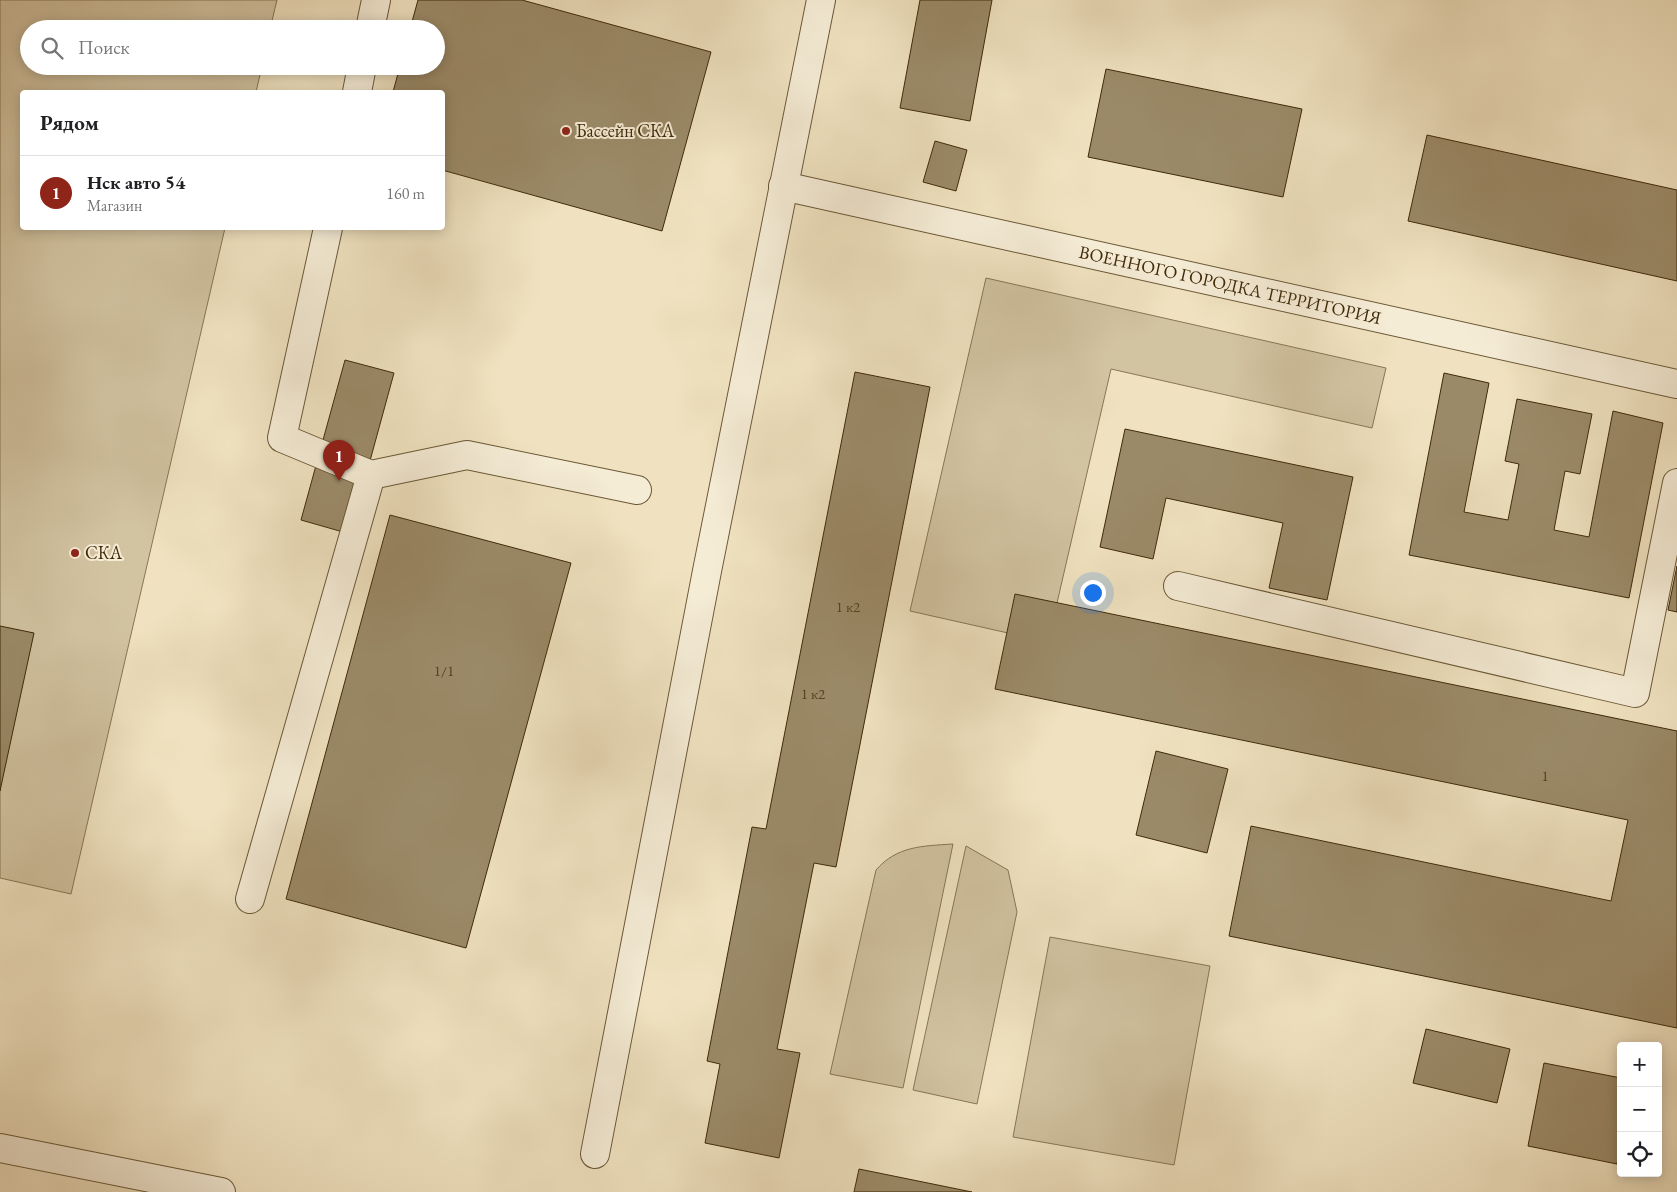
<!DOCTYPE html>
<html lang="ru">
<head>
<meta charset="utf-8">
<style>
	body { margin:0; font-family:"EB Garamond",serif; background:#f6f6f6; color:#202124 }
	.controls { position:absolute; right:15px; bottom:15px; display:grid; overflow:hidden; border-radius:5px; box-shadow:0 2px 12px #0003 }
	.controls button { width:45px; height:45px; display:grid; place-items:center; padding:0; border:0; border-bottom:1px solid #e0e0e0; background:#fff; color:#202124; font:25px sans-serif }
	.you { position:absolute; left:1092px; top:592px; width:18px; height:18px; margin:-12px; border:4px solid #fff; border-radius:50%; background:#1a73e8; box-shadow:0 0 0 8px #1a73e833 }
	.badge { display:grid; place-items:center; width:32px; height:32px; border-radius:50%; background:#8f2418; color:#fff; font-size:16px; font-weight:700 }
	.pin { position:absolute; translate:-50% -41px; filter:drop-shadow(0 1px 2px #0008) }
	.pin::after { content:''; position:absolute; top:26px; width:18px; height:15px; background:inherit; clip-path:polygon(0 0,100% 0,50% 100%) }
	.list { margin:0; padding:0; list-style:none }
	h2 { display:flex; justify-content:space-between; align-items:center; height:65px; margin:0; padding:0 20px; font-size:21px }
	h2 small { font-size:16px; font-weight:400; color:#757577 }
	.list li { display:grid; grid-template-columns:32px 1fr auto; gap:15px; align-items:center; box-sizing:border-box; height:75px; padding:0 20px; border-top:1px solid #e0e0e0 }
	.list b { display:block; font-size:19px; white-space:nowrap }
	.list p { margin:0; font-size:16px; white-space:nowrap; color:#757577 }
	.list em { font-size:16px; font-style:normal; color:#757577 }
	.icon { flex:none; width:28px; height:28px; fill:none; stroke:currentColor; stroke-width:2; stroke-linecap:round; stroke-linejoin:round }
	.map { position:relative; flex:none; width:1677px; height:1192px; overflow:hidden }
	.search { position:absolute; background:#fff; box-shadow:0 2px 12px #0003; left:20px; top:20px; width:425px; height:55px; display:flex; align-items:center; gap:12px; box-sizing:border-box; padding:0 18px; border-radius:28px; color:#757577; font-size:19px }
	.panel { position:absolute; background:#fff; box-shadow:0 2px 12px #0003; left:20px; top:90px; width:425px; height:140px; border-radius:5px }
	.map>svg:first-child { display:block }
	.green { fill:#d2c3a1; stroke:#887654 }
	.building { fill:#9b8a68; stroke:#3f2a08 }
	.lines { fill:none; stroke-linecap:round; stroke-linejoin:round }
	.minor-casing { stroke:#6b5836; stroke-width:30 }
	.minor { stroke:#f5ecd6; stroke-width:28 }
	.poi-dot { fill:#8f2418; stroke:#f5ecd6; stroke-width:2 }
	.labels { text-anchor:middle; stroke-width:4; stroke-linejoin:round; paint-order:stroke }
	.number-label { font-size:15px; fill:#564220 }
	.poi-label { font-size:18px; fill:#3f2a08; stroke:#f5ecd6; text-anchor:start }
	.street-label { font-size:18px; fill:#3f2a08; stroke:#f5ecd6 }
</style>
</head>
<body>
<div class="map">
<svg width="1677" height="1192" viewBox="0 0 1677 1192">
	<rect width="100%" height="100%" fill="#f0e2c0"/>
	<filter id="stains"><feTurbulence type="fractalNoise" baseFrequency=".004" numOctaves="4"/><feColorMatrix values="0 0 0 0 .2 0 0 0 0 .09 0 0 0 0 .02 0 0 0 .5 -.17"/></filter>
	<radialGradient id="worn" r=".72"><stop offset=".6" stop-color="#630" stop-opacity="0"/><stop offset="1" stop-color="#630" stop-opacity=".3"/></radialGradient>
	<g class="green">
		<polygon points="0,0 277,0 270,29 29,29 29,66 262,66 256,92 22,92 22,228 225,228 71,894 0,878"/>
		<polygon points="986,278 1386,368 1372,428 1111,369 1048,642 910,611"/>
		<path d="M953,844l-50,244 -73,-14 46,-204c21,-24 46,-24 77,-26z"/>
		<polygon points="966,846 1008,870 1017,912 977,1104 913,1090"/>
		<polygon points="1050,937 1210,966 1174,1165 1013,1137"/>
	</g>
	<g class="building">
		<polygon points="418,0 522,0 711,52 662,231 442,170 442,92 393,92 400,66 436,66 436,29 410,29"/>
		<polygon points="920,0 992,0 970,121 900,108"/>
		<polygon points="1106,69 1302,109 1283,197 1088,157"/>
		<polygon points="1427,135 1677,190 1677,281 1408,221"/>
		<polygon points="935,141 967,150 956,191 923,182"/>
		<polygon points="345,360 394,373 350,534 301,520"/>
		<polygon points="855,372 930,387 836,867 814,863 777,1049 800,1053 779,1158 705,1143 720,1064 707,1061 752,827 766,829"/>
		<polygon points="1444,373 1489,383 1464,512 1508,520 1519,464 1505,461 1517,399 1592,414 1580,474 1565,471 1554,530 1589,537 1613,411 1663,423 1629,598 1409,555"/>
		<polygon points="1125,429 1353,477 1327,600 1269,588 1283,523 1166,498 1153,559 1100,547"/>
		<polygon points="390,515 571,563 466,948 286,899"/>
		<polygon points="1677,566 1677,612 1668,610"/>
		<polygon points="1015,594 1677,731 1677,1028 1229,936 1251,826 1611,901 1628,820 995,689"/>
		<polygon points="0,626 34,633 0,791"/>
		<polygon points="1156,751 1228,769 1207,853 1136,835"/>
		<polygon points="1426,1029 1510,1049 1497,1103 1413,1083"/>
		<polygon points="1544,1063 1621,1078 1621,1143 1617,1164 1528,1146"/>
		<polygon points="859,1169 972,1192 854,1192"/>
	</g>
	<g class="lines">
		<defs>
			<g id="minor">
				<polyline points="370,29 376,0"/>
				<polyline points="357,92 362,66"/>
				<path id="s1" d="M783,186l894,198"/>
				<polyline points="328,228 282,438 371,475 467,455 637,490"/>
				<polyline points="1178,586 1635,693 1677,483"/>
				<polyline points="250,899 371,475"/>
				<polyline points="0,1148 221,1192"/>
				<polyline points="595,1154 707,571 821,0"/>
			</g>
		</defs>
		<use href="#minor" class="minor-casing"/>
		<use href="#minor" class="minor"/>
	</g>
	<g class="poi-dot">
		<circle cx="566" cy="131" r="5"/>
		<circle cx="75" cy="553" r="5"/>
	</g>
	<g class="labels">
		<g class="number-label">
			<text x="848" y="612">1 к2</text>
			<text x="444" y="676">1/1</text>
			<text x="813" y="699">1 к2</text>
			<text x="1545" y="781">1</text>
		</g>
		<g class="poi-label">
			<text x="576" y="137">Бассейн СКА</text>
			<text x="85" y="559">СКА</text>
		</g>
		<g class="street-label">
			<text dy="6" stroke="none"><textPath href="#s1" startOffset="458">ВОЕННОГО ГОРОДКА ТЕРРИТОРИЯ</textPath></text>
		</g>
	</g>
	<rect width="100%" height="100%" filter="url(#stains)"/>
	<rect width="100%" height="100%" fill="url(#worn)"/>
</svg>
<div class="controls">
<button>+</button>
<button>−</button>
<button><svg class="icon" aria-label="locate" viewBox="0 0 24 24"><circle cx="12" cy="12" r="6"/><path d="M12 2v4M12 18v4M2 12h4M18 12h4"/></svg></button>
</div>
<div class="you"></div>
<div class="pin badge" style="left:339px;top:481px">1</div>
<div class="search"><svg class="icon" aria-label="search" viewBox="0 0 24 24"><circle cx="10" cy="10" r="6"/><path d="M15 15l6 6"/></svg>Поиск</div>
<section class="panel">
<h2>Рядом<small></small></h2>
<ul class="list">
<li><span class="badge">1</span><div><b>Нск авто 54</b><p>Магазин</p></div><em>160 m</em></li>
</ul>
</section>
</div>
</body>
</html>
